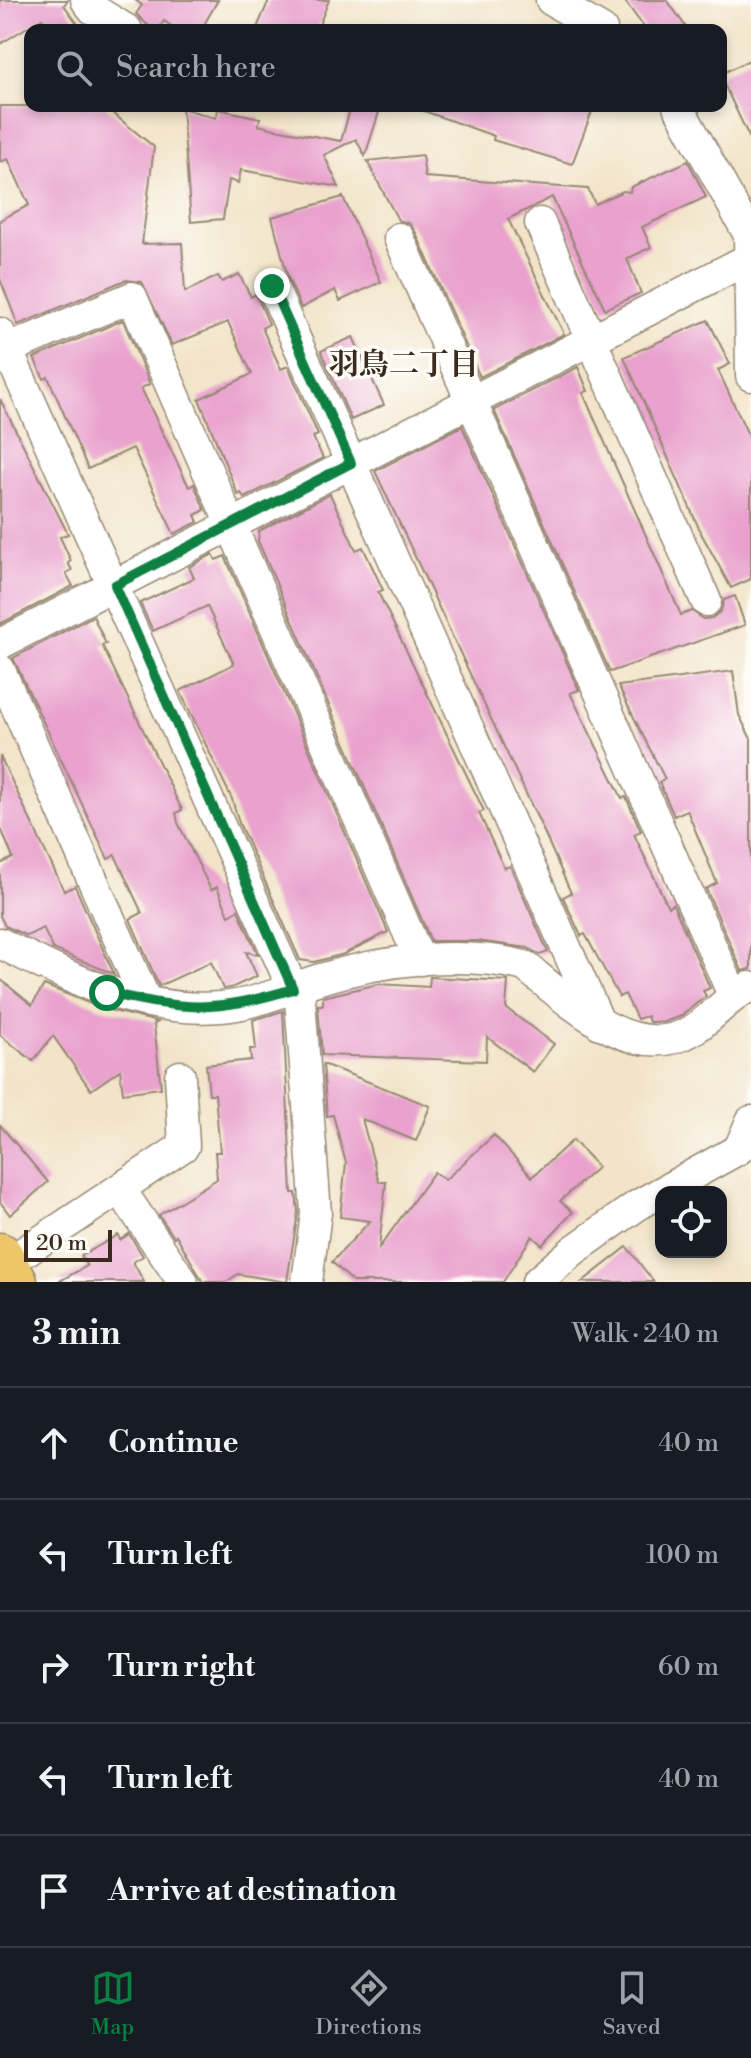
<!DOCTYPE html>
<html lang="en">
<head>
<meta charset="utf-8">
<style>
	body { margin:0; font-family:"Libre Bodoni","Noto Serif JP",serif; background:#20242c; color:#f1f3f6 }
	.controls { position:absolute; right:24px; bottom:24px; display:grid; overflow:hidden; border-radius:16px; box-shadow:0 4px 12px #0003 }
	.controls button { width:72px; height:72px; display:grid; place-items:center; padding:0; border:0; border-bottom:2px solid #363941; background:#171b24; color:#f1f3f6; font:40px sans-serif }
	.scale { position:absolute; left:24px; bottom:20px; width:88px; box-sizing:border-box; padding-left:8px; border:4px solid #3b2a1e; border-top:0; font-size:22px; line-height:28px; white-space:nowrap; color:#3b2a1e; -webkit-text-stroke:6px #fdfcf7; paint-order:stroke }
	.stop { position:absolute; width:24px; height:24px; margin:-18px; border:6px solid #0b8043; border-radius:50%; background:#fff }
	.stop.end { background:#0b8043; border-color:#fff; box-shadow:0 2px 8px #0008 }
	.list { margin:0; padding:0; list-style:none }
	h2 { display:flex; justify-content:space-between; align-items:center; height:104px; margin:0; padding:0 32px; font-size:34px }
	h2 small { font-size:26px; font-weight:400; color:#9ea1a6 }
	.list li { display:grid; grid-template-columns:52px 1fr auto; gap:24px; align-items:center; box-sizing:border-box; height:112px; padding:0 32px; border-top:2px solid #363941 }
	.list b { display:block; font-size:30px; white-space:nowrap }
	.list em { font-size:26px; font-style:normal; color:#9ea1a6 }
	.icon { flex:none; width:44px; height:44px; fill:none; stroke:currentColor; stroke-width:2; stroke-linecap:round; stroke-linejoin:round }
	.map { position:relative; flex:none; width:751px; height:1282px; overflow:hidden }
	.search { position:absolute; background:#171b24; box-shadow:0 4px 12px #0003; left:24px; right:24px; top:24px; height:88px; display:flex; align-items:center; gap:20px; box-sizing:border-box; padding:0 28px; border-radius:16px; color:#9ea1a6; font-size:30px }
	.sheet { height:664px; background:#171b24 }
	nav { display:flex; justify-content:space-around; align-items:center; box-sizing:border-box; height:112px; border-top:2px solid #363941; background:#171b24; font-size:22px; color:#9ea1a6 }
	nav a { display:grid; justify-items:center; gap:4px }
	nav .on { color:#0b8043 }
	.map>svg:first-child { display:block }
	.building { fill:#e9a1cd }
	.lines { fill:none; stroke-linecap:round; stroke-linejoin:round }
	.minor-casing { stroke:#968774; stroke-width:33 }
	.primary-casing { stroke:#968774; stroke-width:47 }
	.minor { stroke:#fff; stroke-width:30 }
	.primary { stroke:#eec569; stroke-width:44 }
	.route { stroke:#0b8043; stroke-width:10 }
	.labels { text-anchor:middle; stroke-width:7; stroke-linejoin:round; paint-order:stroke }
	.neighbourhood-label { font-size:30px; font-weight:bold; fill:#3b2a1e; stroke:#fdfcf7 }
</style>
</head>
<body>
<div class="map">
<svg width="751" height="1282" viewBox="0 0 751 1282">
	<rect width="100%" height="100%" fill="#fdfcf7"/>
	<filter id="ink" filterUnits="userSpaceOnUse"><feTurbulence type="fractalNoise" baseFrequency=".0125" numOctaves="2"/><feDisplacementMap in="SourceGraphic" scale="16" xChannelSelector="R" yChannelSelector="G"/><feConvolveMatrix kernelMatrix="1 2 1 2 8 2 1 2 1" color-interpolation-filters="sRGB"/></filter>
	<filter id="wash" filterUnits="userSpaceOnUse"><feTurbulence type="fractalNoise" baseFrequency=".006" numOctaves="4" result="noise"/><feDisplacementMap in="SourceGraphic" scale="32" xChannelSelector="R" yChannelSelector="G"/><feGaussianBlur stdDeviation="1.8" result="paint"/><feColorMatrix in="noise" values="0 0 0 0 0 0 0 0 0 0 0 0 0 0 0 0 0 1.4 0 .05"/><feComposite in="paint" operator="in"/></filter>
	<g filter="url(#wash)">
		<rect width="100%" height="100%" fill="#f2e4c9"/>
		<g id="blocks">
			<g class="building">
				<polygon points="0,0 68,0 64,5 82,30 51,30 42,18 0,44"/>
				<polygon points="135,0 218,0 201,30 177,30 164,21 158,30 153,30 136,14 142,5"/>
				<polygon points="269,0 329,0 317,30 256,30"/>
				<polygon points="624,0 667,0 688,30 646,30"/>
				<polygon points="751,59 751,141 721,78 721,74"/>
				<polygon points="0,106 104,106 154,147 142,244 182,243 185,292 218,276 222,282 239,274 251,297 256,294 269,324 262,328 281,369 288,366 318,435 313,437 323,458 244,498 241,493 238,495 199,399 252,374 228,322 172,345 142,282 125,280 18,325 0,279 0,220 29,205 8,159 0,162"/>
				<polygon points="351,106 381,106 365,156 356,139 324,155 339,187 241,170 238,183 229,180 223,219 191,222 182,108 216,118 218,109 260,118 258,125 275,129 341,141"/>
				<polygon points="419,106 594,106 572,164 493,140 494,136 418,109"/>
				<polygon points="422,155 425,177 588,189 595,204 623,191 630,192 631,187 688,161 706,197 642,227 651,247 627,259 641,293 605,309 552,197 508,219 564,334 480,377 415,231 409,223 398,220 367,161"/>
				<polygon points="343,197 381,282 340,301 335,290 301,308 288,278 272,217"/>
				<polygon points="123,320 150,384 141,388 189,487 194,484 205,510 195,515 198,522 174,534 133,448 88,469 48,377 44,379 34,358"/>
				<polygon points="708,320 730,364 718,370 751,441 751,579 731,588 701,533 624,357"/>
				<polygon points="353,337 384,405 351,420 321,351"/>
				<polygon points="578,367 588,391 583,393 681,615 692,611 703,619 712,618 721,611 724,600 735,596 745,625 610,672 494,410"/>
				<polygon points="0,399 68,534 60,537 71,561 68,563 72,570 66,573 73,586 0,624"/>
				<polygon points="462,426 579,690 570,693 622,798 626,797 641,831 634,834 668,907 673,904 710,988 703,991 706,996 681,1016 664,1022 649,1022 647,1016 637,1019 625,994 619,997 585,934 581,936 563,897 571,893 544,832 375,471"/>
				<polygon points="330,494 356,550 363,547 383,590 378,592 484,811 479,813 504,868 510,866 548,952 540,955 528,948 477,941 431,941 258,541 259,531"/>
				<polygon points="213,554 216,560 225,556 388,932 344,954 314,962 300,960 239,823 232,799 180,691 234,664 207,606 153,631 140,603 194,578 189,567"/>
				<polygon points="93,616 106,644 102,645 182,810 176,813 178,823 211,890 217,887 229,915 238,910 258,954 246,952 257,976 231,988 223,989 211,962 159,986 130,919 142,913 115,855 108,859 13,658"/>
				<polygon points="733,671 739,715 751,739 751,969 742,971 706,889 717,883 687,810 674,816 659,782 665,779 618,686"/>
				<polygon points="0,756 64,891 75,886 114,974 53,949 43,928 27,936 5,926 0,916 0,864 13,858 0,826"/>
				<polygon points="430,977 508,981 506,1008 554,1044 533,1072 487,1037 486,1061 322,1055 318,1005 323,1005 323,997 378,984 429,987"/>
				<polygon points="0,979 32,1005 44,985 101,1008 158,1022 154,1024 161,1088 123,1093 120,1070 91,1090 53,1036 33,1061 0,1035"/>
				<polygon points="283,1011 292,1193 296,1193 298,1212 287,1282 238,1274 226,1282 203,1282 176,1235 174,1237 159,1215 217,1179 215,1152 220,1152 215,1094 209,1094 206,1065 251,1060 250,1049 256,1049 253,1020"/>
				<polygon points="323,1064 430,1106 416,1141 362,1119 379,1182 386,1182 379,1248 434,1172 445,1180 494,1135 532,1177 573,1140 598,1167 560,1201 573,1212 542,1245 532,1236 503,1282 353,1282 332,1262 370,1221 340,1217 346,1163 333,1115 327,1116"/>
				<polygon points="0,1125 48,1182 10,1215 0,1202"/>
				<polygon points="129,1234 143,1256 133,1262 144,1282 58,1282 87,1266 81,1256 118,1235 120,1240"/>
				<polygon points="627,1247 654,1282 582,1282"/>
			</g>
		</g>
	</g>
	<g filter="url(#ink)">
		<use href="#blocks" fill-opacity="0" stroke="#968774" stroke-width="2"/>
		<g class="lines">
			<defs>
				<g id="minor">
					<polyline points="86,0 93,9 127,30"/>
					<polyline points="551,0 602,30"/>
					<polyline points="678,106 749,235 751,376"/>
					<polyline points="540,223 706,601"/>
					<polyline points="399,238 733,995"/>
					<polyline points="272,286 600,1024"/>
					<polyline points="0,333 293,989"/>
					<polyline points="8,349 132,297 420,960"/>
					<polyline points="0,644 750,258"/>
					<polyline points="0,670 146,1001"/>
					<path d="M0,943c69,35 140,70 220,64 35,-2 67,-18 100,-28 62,-19 142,-29 205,-13 42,34 108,99 166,65 21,-12 35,-33 58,-44"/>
					<polyline points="299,986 316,1213 307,1282"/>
					<polyline points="120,1189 183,1282"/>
					<polyline points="6,1264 184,1146 180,1076"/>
					<polyline points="537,1282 574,1250 638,1205 739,1149 751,1121"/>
				</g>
				<polyline id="primary" points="0,1255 15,1282"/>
			</defs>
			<use href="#minor" class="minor-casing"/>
			<use href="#primary" class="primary-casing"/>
			<use href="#minor" class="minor"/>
			<use href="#primary" class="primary"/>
		</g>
	</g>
	<g class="lines" filter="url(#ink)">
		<path class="route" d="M107,993c80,17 106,20 186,-4l-178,-404 236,-122 -79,-177"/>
	</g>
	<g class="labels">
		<g class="neighbourhood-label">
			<text x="404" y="374">羽鳥二丁目</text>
		</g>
	</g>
</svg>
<div class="controls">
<button><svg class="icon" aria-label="locate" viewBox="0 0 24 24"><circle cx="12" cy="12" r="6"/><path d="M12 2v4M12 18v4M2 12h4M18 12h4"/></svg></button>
</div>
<div class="scale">20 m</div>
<div class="stop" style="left:107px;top:993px"></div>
<div class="stop end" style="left:272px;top:286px"></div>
<div class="search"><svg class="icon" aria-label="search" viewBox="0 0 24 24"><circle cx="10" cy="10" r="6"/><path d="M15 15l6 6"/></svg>Search here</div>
</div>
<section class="sheet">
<h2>3 min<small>Walk · 240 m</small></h2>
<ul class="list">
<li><svg class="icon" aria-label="ahead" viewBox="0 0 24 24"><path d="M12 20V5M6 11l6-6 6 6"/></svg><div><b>Continue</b></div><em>40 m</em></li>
<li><svg class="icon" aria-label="left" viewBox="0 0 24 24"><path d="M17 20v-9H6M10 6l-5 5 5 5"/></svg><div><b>Turn left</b></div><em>100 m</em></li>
<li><svg class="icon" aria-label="right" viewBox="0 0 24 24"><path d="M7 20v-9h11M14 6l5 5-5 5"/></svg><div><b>Turn right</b></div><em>60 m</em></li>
<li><svg class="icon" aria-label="left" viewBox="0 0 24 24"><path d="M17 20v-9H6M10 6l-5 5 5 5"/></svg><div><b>Turn left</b></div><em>40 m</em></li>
<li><svg class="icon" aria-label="arrive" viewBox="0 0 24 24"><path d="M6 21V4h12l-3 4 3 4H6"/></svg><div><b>Arrive at destination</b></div></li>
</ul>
</section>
<nav>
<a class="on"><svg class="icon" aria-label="map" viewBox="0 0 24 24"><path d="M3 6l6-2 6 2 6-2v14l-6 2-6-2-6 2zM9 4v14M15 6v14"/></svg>Map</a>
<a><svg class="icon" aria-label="directions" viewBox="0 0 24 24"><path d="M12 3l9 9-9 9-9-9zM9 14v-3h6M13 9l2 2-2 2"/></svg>Directions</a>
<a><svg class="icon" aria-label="saved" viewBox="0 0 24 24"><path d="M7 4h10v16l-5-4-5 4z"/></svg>Saved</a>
</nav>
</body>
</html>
